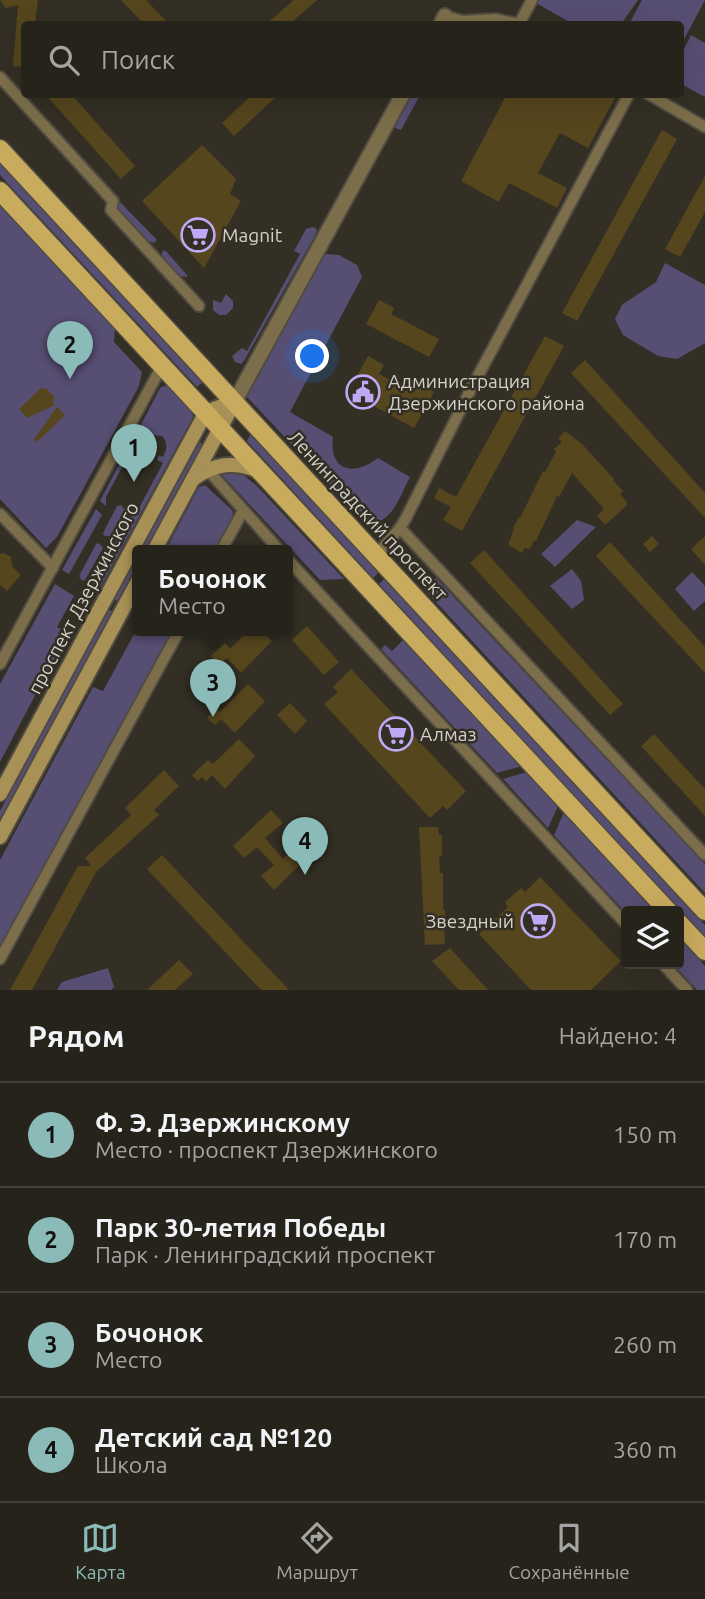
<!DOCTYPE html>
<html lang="ru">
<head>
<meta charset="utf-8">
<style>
	body { margin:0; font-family:Ubuntu,sans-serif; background:#2e2b24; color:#f1f3f6 }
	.controls { position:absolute; right:21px; bottom:21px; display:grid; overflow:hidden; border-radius:7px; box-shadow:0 7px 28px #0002 }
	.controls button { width:63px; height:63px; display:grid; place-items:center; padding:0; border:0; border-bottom:2px solid #42403a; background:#26231b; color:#f1f3f6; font:35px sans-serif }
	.you { position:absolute; left:313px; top:357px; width:24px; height:24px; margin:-18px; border:5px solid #fff; border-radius:50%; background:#1a73e8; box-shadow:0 0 0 10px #1a73e833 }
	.badge { display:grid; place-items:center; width:46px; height:46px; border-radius:50%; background:#8bbbb9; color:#111; font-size:23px; font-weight:700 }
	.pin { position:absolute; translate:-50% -58px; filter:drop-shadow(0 2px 4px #0008) }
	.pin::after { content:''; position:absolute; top:37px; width:24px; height:21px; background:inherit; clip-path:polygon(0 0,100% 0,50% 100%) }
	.popup { position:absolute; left:132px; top:545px; width:161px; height:91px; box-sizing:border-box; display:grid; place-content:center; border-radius:7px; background:#26231b; filter:drop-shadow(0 2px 5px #0005); font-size:23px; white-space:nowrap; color:#a4a4a3 }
	.popup b { font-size:26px; color:#f1f3f6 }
	.popup::after { content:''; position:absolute; left:50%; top:100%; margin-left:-14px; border:14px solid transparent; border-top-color:#26231b }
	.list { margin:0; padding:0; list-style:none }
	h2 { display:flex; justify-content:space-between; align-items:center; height:91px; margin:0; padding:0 28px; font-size:30px }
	h2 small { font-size:23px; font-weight:400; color:#a4a4a3 }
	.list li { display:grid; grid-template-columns:46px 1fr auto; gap:21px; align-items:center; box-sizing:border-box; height:105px; padding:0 28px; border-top:2px solid #42403a }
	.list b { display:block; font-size:26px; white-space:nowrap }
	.list p { margin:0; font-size:23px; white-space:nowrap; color:#a4a4a3 }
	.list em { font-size:23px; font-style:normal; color:#a4a4a3 }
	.icon { flex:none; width:38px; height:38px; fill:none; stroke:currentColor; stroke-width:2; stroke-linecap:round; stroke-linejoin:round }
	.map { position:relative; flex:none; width:705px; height:990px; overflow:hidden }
	.search { position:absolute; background:#26231b; box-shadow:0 7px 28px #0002; left:21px; right:21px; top:21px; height:77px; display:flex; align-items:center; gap:18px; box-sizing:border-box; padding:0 24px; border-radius:7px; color:#a4a4a3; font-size:26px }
	.sheet { height:511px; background:#26231b }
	nav { display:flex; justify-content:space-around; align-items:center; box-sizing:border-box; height:98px; border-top:2px solid #42403a; background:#26231b; font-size:19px; color:#a4a4a3 }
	nav a { display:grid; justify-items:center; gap:4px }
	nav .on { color:#8bbbb9 }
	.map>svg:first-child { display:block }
	.green { fill:#574e73 }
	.building { fill:#56461e }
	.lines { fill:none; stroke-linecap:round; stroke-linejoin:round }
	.minor-casing { stroke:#504c42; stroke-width:14 }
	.tertiary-casing { stroke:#504c42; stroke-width:18 }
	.secondary-casing { stroke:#504c42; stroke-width:18 }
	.primary-casing { stroke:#504c42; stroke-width:21 }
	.minor { stroke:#7c6e4a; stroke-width:10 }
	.tertiary { stroke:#7c6e4a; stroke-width:14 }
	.secondary { stroke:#a89156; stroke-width:14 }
	.primary { stroke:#c9ab5e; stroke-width:18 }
	.labels { text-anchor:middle; stroke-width:5; stroke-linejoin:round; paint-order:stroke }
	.poi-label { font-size:19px; fill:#d4d1ca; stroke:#332f24; text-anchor:start }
	.street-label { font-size:19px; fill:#d4d1ca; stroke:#332f24 }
</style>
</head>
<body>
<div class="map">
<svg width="705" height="990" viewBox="0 0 705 990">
	<rect width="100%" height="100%" fill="#332f24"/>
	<g class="green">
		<polygon points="537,0 638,0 621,24 573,24 536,3"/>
		<polygon points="642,0 705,0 681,45 680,24 629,24"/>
		<polygon points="691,35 705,43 705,97 681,84 681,55"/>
		<polygon points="411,95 420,95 401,130 393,127"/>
		<polygon points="0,163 203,382 197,387 0,175"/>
		<path d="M117,199l40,41 -3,3c-14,-3 -39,-28 -37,-44z"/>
		<polygon points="0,202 115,327 114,342 142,372 139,386 57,537 46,548 0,499"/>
		<polygon points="313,227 317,229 316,234 244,361 241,364 235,362 232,356 242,348 247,351 300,254 294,251 306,229"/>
		<polygon points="165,250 187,275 187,277 178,276 162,259 162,252"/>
		<path d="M326,254l13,1 18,10 5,12 -72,135 43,25c-4,34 20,40 45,21l32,19c-11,20 -21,58 -50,40l-114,-121 72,-136z"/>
		<polygon points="665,263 705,285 705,343 677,359 658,356 623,335 615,319 622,305 656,282"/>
		<polygon points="226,294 233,301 233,308 226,315 219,315 213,310 213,300 221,303"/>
		<path d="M166,385c11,4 27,21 27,32l-94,173 -7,-4 37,-69 10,-3v-6l24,-45 -6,-3 2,-5 4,2c4,-8 5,-14 -1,-21l-11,-1 -8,10 2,3 -2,4 -13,-6 30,-58z"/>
		<polygon points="250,435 254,435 379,572 373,578 247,441"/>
		<polygon points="200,442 203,445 145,551 140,551"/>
		<polygon points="123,457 126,460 106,497 106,506 100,501"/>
		<polygon points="230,473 243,475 256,485 344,579 320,580 221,474"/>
		<polygon points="205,485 233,511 232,519 215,551 165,551 199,487"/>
		<polygon points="121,505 125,510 110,536 104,536 103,533 117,506"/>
		<polygon points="96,509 102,515 69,574 62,570"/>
		<polygon points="577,520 596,527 555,567 541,554"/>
		<polygon points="99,543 103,548 85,580 82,581 79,576 96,544"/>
		<polygon points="138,555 138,564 117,601 114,599"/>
		<polygon points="572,569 581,581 584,600 572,609 550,586"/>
		<polygon points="692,572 705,586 705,601 694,611 675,589"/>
		<polygon points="436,578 705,864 705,893 425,590"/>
		<polygon points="384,579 705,925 705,938 379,584"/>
		<polygon points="55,584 74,596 57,627 68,633 0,762 0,684"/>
		<polygon points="109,609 112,612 0,820 0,811"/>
		<polygon points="138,627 138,631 172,631 0,946 0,860 93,687 103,691"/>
		<polygon points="404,639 522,766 497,773 381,649 385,645 392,651"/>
		<polygon points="527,772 558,806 548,828 503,779"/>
		<polygon points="564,812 655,911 626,911 626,913 554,835"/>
		<polygon points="679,937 705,966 705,990 697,990 673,964 679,964"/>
		<polygon points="108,968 114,987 111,990 57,990 62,982"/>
	</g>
	<g class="building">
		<polygon points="0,0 38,0 35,24 24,24 24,67 13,66 18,5 6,8"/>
		<polygon points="121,0 146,0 169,24 144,24"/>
		<polygon points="294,0 317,0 290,24 266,24"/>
		<polygon points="45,94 71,94 135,166 121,179"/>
		<polygon points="253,94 279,94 234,136 222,123"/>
		<polygon points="507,94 617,94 588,148 560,133 538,173 567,188 557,208 509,183 499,202 461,181"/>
		<polygon points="662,130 677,139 577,321 562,313"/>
		<polygon points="202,145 236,179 230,194 241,201 204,268 142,201"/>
		<polygon points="705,176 705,212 680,257 665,249"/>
		<polygon points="379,300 394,308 391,314 439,339 429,357 366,324"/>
		<polygon points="545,336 564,346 462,531 443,520 451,507 434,498 439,488 456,497"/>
		<polygon points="368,356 384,365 379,374 414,392 418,383 434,392 414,428 348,392"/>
		<polygon points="585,360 705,493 705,518 571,373"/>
		<polygon points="41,388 47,389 55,398 52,401 55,405 27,418 19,409"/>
		<polygon points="57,407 65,415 37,442 34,439"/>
		<polygon points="565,431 582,444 614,479 613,480 623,491 620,494 627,502 626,506 605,525 597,516 604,509 572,473 559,497 557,496 536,541 534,540 530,549 525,548 522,553 508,545 514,529 513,528 519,517 520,518 543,471 545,472 556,452 554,449 562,442 558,438"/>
		<polygon points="652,536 659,544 650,552 643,544"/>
		<polygon points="705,536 705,565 691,549"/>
		<polygon points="610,542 705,647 705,673 596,556"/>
		<polygon points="484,550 623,704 610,715 470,563"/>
		<polygon points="4,553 11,557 12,566 21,575 7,591 0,585 0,554"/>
		<polygon points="307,626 339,662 324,675 292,640"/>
		<polygon points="248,631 262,631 272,641 241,673 227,658 219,665 211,656 225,643 230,649"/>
		<polygon points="351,669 466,791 447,810 443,806 430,818 324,704 338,692 333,687"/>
		<polygon points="248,684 265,701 235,733 221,719 215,725 207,718 216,708 220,712"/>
		<polygon points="290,703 307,721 295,734 277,715"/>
		<polygon points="654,734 705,789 705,816 641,746"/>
		<polygon points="239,739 255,756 225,789 212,775 206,782 202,777 198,781 192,775 208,760 213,764"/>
		<polygon points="164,770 179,786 154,810 159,815 96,872 32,990 10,990 78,866 91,866 85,858 131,815 125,808"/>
		<polygon points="271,810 283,823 265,838 283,859 301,841 312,853 274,890 261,876 274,865 257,847 244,858 233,846"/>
		<polygon points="419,827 438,827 439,835 442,835 442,856 439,855 440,873 443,873 443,910 445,910 447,929 444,929 445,944 425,945"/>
		<polygon points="162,855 289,990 261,990 147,869"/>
		<polygon points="540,877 621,961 591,990 531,990 479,934 508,907 505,902 521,888 525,892"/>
		<polygon points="450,948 488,990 459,990 432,961"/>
		<polygon points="179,960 193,974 175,990 147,990"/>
	</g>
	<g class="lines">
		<defs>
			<g id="minor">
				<polyline points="445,16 463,21 495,19 519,24 532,0"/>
				<polyline points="0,77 113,201 111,210 199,306"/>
				<polyline points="648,94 705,127"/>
				<polyline points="207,469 280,551"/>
				<polyline points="0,514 53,568"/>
				<polyline points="400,528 705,855"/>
				<polyline points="221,551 243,511"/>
				<polyline points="376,555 400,528 406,518 471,389 629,94"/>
				<polyline points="288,560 626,924"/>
				<polyline points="0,664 162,366"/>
				<polyline points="0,959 179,631"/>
				<polyline points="663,964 687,990"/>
			</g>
			<g id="tertiary">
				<polyline points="441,24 445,16"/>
				<polyline points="235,401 403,94"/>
			</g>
			<g id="secondary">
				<path d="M193,479c22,-16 41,-18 66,-8"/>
				<polyline points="154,551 235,401"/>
				<polyline points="0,794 206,412 235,401"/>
				<polyline points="0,837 138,581"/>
			</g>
			<g id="primary">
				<polyline points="0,149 705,911"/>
				<polyline points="0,191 668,911"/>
				<polyline points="679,923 705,951"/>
			</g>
		</defs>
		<use href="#minor" class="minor-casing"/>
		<use href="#tertiary" class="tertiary-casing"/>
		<use href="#secondary" class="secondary-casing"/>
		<use href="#primary" class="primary-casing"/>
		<use href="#minor" class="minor"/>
		<use href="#tertiary" class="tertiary"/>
		<use href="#secondary" class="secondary"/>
		<use href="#primary" class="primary"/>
	</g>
	<defs>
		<symbol id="supermarket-ring" viewBox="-11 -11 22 22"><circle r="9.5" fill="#332f24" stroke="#bda9f5" stroke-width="1.5"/><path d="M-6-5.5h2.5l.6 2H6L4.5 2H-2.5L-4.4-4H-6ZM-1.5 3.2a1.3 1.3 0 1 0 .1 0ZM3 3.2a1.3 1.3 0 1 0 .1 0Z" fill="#bda9f5"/></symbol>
		<symbol id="civic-ring" viewBox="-11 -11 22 22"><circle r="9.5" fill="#332f24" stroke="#bda9f5" stroke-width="1.5"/><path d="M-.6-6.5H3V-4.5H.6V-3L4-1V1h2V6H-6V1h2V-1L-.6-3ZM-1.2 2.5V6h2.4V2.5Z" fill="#bda9f5"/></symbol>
	</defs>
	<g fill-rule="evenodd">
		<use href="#supermarket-ring" x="179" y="216" width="38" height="38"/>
		<use href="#civic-ring" x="344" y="373" width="38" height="38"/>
		<use href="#supermarket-ring" x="377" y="715" width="38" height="38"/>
		<use href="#supermarket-ring" x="519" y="902" width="38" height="38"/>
	</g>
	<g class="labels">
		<g class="poi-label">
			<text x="222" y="242">Magnit</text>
			<text x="388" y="388">Администрация<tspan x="388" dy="22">Дзержинского района</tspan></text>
			<text x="420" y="741">Алмаз</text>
			<text x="514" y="928" text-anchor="end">Звездный</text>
		</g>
		<g class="street-label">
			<text transform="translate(368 515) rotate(47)" y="7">Ленинградский проспект</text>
			<text transform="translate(83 598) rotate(-62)" y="7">проспект Дзержинского</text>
		</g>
	</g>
</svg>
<div class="controls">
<button><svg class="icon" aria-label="layers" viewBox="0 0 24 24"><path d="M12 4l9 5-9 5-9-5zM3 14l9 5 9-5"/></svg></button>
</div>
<div class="you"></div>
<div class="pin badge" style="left:134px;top:482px">1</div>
<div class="pin badge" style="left:70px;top:379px">2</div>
<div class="pin badge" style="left:213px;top:717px">3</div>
<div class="popup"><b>Бочонок</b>Место</div>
<div class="pin badge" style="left:305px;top:875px">4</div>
<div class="search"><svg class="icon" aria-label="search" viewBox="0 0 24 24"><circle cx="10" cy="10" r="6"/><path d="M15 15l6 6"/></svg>Поиск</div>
</div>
<section class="sheet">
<h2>Рядом<small>Найдено: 4</small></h2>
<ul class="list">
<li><span class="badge">1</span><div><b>Ф. Э. Дзержинскому</b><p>Место · проспект Дзержинского</p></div><em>150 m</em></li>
<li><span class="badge">2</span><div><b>Парк 30-летия Победы</b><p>Парк · Ленинградский проспект</p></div><em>170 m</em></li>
<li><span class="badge">3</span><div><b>Бочонок</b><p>Место</p></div><em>260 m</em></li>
<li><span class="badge">4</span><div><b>Детский сад №120</b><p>Школа</p></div><em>360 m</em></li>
</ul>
</section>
<nav>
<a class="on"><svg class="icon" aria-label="map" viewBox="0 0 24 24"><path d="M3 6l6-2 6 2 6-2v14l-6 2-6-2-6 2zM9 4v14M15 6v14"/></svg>Карта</a>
<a><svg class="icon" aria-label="directions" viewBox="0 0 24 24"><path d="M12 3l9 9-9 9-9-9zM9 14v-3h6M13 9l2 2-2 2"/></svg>Маршрут</a>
<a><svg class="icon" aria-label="saved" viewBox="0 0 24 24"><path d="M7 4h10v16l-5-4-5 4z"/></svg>Сохранённые</a>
</nav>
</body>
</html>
